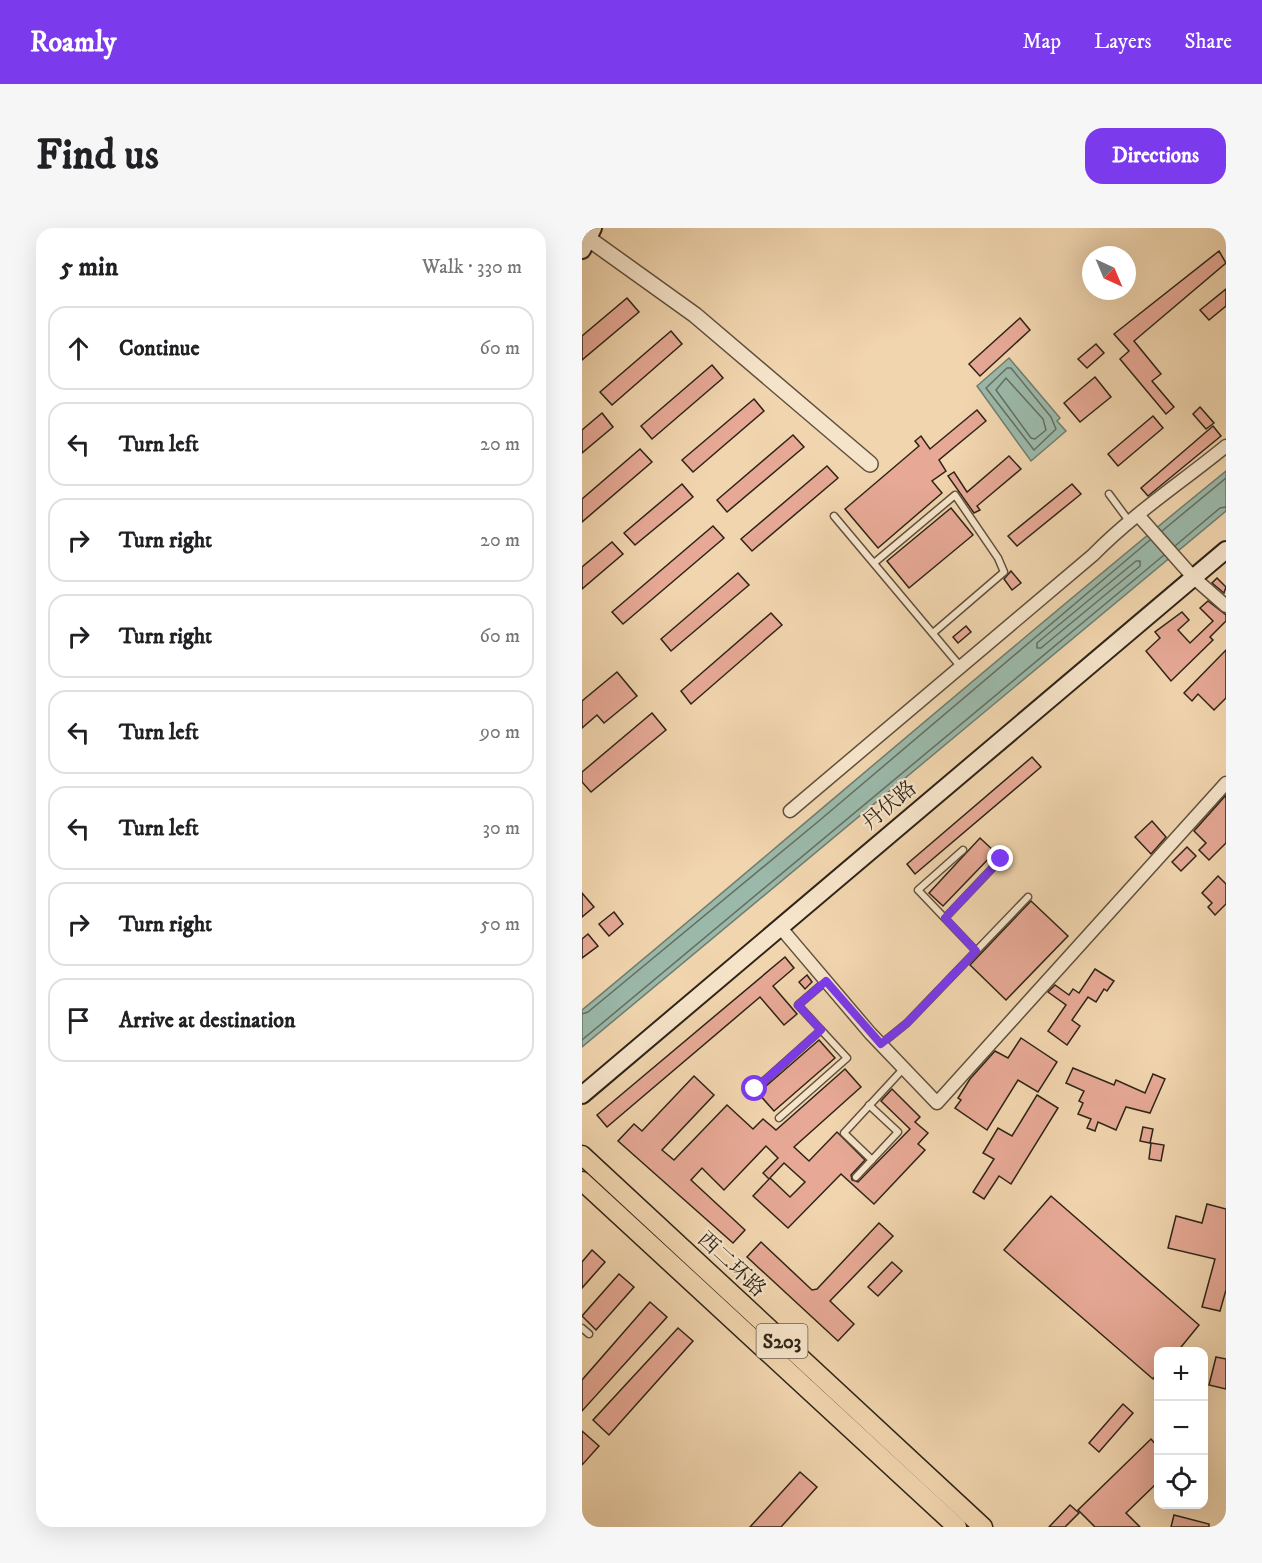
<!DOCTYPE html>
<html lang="en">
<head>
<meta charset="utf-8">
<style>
	body { margin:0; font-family:"IM FELL DW Pica","Noto Serif SC",serif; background:#f6f6f6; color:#202124 }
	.controls { position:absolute; right:18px; bottom:18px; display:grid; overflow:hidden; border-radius:12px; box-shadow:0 6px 24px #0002 }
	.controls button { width:54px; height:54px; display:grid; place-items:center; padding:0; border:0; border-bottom:2px solid #e0e0e0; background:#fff; color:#202124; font:30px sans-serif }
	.compass { position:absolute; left:500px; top:18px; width:54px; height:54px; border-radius:50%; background:#fff; box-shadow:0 6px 24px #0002; rotate:136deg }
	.stop { position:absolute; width:18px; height:18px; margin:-14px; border:4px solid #7c3aed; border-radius:50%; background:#fff }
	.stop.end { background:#7c3aed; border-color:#fff; box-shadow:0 2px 6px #0008 }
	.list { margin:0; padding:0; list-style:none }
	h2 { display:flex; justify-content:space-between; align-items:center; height:78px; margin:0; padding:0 24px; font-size:26px }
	h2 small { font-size:20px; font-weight:400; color:#757577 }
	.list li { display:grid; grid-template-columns:39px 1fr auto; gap:18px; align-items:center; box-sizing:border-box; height:84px; margin:0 12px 12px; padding:0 12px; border:2px solid #e0e0e0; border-radius:18px }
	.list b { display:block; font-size:22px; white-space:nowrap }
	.list em { font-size:20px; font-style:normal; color:#757577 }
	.icon { flex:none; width:33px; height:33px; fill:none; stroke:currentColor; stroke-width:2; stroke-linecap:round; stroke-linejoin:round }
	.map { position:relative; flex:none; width:644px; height:1299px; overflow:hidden; border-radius:18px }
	header { display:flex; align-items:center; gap:36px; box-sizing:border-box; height:84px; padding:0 30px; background:#7c3aed; color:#fff }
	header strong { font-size:28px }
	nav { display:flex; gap:33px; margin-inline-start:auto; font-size:21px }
	.intro { display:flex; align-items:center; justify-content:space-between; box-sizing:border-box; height:144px; padding:0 36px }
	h1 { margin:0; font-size:42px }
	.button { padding:15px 27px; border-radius:18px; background:#7c3aed; color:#fff; font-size:21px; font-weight:700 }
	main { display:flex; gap:36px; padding:0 36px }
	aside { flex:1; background:#fff; border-radius:18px; box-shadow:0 6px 24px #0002 }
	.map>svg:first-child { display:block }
	.water { fill:#9bb9aa; stroke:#6f7d6f; stroke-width:1.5 }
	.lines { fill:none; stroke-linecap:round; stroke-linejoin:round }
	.shore { stroke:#646e60; stroke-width:1.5 }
	.building { fill:#e7a996; stroke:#2e2417; stroke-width:1.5 }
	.service-casing { stroke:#5f503d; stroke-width:9 }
	.minor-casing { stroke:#5f503d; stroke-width:15 }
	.tertiary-casing { stroke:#5f503d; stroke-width:18 }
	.secondary-casing { stroke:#2e2417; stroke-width:20 }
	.primary-casing { stroke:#2e2417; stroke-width:21 }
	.service { stroke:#f6e4ca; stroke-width:6 }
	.minor { stroke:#f6e4ca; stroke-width:12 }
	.tertiary { stroke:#f6e4ca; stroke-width:15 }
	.secondary { stroke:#f6e4ca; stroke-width:16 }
	.primary { stroke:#f1d5ae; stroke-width:18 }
	.route { stroke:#7c3aed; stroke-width:8 }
	.labels { text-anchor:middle; stroke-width:4.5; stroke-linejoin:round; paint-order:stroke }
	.shield { fill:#f6e4ca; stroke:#6a5e4d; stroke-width:1.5 }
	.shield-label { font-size:20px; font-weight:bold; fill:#2e2417 }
	.street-label { font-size:21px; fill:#2e2417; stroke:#f6e4ca }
</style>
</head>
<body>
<header>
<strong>Roamly</strong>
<nav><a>Map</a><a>Layers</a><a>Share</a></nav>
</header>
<div class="intro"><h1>Find us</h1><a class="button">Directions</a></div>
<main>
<aside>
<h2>5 min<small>Walk · 330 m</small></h2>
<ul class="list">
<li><svg class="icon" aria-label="ahead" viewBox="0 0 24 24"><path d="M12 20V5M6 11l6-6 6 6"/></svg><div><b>Continue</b></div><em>60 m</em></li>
<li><svg class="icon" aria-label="left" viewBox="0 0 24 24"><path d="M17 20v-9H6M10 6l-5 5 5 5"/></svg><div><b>Turn left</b></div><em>20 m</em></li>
<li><svg class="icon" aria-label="right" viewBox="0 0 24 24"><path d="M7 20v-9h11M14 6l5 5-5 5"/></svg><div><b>Turn right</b></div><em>20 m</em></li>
<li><svg class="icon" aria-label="right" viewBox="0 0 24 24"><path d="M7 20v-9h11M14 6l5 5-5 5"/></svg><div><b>Turn right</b></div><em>60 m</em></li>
<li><svg class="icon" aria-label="left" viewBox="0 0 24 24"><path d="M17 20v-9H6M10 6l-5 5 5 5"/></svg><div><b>Turn left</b></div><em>90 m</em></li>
<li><svg class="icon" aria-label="left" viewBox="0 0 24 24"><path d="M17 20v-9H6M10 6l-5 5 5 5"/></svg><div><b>Turn left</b></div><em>30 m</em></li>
<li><svg class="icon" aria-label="right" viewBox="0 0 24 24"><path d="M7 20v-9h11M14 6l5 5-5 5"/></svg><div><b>Turn right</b></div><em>50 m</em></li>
<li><svg class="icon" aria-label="arrive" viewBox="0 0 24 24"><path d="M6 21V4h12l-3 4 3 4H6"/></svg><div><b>Arrive at destination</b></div></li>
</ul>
</aside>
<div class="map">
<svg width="644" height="1299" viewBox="0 0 644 1299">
	<rect width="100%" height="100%" fill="#f1d5ae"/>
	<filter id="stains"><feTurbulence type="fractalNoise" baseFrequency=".00333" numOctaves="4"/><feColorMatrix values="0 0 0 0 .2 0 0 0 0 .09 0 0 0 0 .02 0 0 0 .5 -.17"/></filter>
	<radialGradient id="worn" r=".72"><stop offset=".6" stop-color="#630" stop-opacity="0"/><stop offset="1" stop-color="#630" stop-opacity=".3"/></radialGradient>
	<g class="water">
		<polygon points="427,130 478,190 475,193 484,203 449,233 395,158"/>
		<path d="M644,243v40l-644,536v-37c216,-179 427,-363 644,-539z"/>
	</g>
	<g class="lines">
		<g class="shore">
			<polygon points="425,140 429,140 469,189 474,201 452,222 404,160"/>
			<polygon points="424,150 461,191 464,202 453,211 449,210 414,162"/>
			<polyline points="580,303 644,250"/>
			<polyline points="593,318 638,280 644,279"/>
			<polygon points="554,333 558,333 558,338 459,420 455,420 455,415"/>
			<polyline points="0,786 6,784 238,592 568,312"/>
			<polyline points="0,812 582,327"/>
		</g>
	</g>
	<g class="building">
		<polygon points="637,23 644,35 552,113 579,146 570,153 592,179 584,186 538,131 547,123 532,106"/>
		<polygon points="644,61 644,78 627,92 618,82"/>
		<polygon points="45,70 57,84 0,132 0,108"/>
		<polygon points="438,90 448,102 398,148 387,136"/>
		<polygon points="89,103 100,116 30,177 18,164"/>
		<polygon points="514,116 522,125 505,140 496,131"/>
		<polygon points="130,137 141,150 70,211 59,198"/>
		<polygon points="513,149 529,169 498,194 482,175"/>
		<polygon points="172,171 182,183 111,244 100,232"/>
		<polygon points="618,179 632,195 624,201 611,186"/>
		<polygon points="395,182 404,193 357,232 364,243 350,253 360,265 296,320 263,281 337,218 333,213 339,208 348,221"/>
		<polygon points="20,185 31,199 0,225 0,202"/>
		<polygon points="571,188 581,200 536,238 526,226"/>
		<polygon points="631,198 639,208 566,268 559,260"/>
		<polygon points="211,207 222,219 145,284 135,272"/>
		<polygon points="58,221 70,234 0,294 0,271"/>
		<polygon points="427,228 439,241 395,278 398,282 392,285 366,248 372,244 385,264"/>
		<polygon points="245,238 256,250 170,323 159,311"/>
		<polygon points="100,256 111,269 53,317 42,305"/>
		<polygon points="490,256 499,266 435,318 426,308"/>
		<polygon points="369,280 391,307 327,360 305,333"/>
		<polygon points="131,298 142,310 41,396 30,384"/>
		<polygon points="30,314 41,326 0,361 0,339"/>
		<polygon points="429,343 439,355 430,362 422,351"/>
		<polygon points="156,345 167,357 89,423 79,411"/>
		<polygon points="635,350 644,359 642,365 630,355"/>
		<polygon points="626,373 644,387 644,393 628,409 631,412 589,453 564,423 578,410 573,404 600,384 607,392 596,402 608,415 631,393 618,380"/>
		<polygon points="189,385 200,397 109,476 99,463"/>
		<polygon points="384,398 389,404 376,415 371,409"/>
		<polygon points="644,422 644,470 632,482 616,466 610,473 602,465"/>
		<polygon points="35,444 55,468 22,495 15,487 0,500 0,473"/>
		<polygon points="70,485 84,502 9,564 0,554 0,544"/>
		<polygon points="450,529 459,539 333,646 325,636"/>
		<polygon points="644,567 644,615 627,632 617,622 624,615 612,603"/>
		<polygon points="570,593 584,609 569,626 553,609"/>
		<polygon points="398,610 413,624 361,678 347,665"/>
		<polygon points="605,619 614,628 599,643 590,634"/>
		<polygon points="636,648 644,656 644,676 633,687 626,679 630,675 620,665"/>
		<polygon points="0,665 12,679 0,689"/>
		<polygon points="449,673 486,708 424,772 388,737"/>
		<polygon points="32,684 41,696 27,708 17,696"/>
		<polygon points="6,706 16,718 0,730 0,711"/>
		<polygon points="203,729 212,740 191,758 215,786 202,797 178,769 25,899 15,887"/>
		<polygon points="513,741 532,753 525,763 522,761 514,774 506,769 490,792 498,798 485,817 466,803 484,777 466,764 473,757 487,767 491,761 497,765"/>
		<polygon points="225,747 230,754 223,761 217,754"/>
		<polygon points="439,810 475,834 456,864 436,852 405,902 373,880 379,872 376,870 388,851 413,823 426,830"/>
		<polygon points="237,812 253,830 192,883 176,865"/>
		<polygon points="491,840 532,857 534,852 563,865 571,846 583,851 568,885 544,879 534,902 516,894 513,903 505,900 509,891 496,886 501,875 497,873 502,863 484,855"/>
		<polygon points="263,841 279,859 212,919 227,933 255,904 283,932 269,947 270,952 276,954 328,901 299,873 310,861 338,889 333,894 346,905 336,916 343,922 292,976 259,946 206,1000 171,968 188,950 208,969 223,954 202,935 187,951 181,945 196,930 184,918 142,962 120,940 109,952 163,1002 151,1015 36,913 52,896 60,903 112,848 132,867 80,922 92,932 145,877 171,901 181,891 194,902"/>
		<polygon points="455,867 476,880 429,956 417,948 402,971 391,964 412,931 401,925 416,900 430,908"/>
		<polygon points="561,899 571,901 568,915 558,913"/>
		<polygon points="569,915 582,917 579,933 567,931"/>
		<polygon points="469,968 617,1097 595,1124 576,1124 576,1144 571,1151 422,1022"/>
		<polygon points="625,976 644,981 644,1062 638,1083 620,1079 633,1031 586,1020 594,988 620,995"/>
		<polygon points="297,995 311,1008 248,1073 272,1096 256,1113 165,1029 179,1014 230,1062 235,1061"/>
		<polygon points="10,1022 23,1034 0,1060 0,1034"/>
		<polygon points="310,1034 320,1043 296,1068 286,1059"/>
		<polygon points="37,1046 52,1059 14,1102 0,1088"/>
		<polygon points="68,1074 85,1089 0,1183 0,1152"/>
		<polygon points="96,1100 111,1113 27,1207 11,1192"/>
		<polygon points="634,1129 644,1131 644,1161 627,1157"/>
		<polygon points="541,1176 551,1185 517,1224 507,1215"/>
		<polygon points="0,1203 17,1218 0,1237"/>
		<polygon points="569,1211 576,1219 576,1254 544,1285 558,1299 513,1299 496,1282"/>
		<polygon points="218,1244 235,1259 199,1299 168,1299"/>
		<polygon points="488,1277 497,1285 483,1299 467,1299"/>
		<polygon points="592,1287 627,1296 627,1299 589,1299"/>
	</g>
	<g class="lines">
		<defs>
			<g id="service">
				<polyline points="527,266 547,293"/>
				<polyline points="252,288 378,438"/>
				<polyline points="292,335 373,267 416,330 422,344 351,405"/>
				<polyline points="381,622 336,662 394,723"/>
				<polyline points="363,690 419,631"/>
				<polyline points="299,816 325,795 446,669"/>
				<polyline points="173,861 239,802"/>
				<polyline points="197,890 265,830 216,777 244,753"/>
				<polyline points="290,932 262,905 322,840"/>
				<polyline points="274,949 316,904 287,877"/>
				<polyline points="0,1100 7,1106"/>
			</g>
			<g id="minor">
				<polyline points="556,287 611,349 644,378"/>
				<path d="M208,583l303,-256c40,-41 89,-73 133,-109"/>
				<polyline points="198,699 288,805 355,875 644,555"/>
			</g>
			<polyline id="tertiary" points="0,6 113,87 288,236"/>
			<g id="secondary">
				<polyline points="0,22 11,0"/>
				<polyline points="0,867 644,322"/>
			</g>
			<g id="primary">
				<polyline points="0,927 401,1299"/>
				<polyline points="0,953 375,1299"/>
			</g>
		</defs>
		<use href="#service" class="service-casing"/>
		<use href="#minor" class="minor-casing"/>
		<use href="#tertiary" class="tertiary-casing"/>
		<use href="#secondary" class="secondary-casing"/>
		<use href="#primary" class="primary-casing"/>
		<use href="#service" class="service"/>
		<use href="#minor" class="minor"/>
		<use href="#tertiary" class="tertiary"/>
		<use href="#secondary" class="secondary"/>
		<use href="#primary" class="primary"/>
	</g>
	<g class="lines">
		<polyline class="route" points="173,861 239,802 216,777 244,753 299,816 325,795 394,723 363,690 419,631"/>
	</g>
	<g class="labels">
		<rect class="shield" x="174.5" y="1096" width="51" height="34" rx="4.5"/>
		<g class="shield-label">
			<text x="200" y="1120">S203</text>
		</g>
		<g class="street-label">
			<text transform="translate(307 577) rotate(-40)" y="7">丹伏路</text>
			<text transform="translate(150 1036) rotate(43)" y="7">西二环路</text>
		</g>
	</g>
	<rect width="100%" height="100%" filter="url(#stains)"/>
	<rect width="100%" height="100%" fill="url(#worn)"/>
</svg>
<div class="controls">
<button>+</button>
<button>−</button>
<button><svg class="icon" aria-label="locate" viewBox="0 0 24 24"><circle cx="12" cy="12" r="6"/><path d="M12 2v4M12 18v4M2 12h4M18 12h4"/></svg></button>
</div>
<svg class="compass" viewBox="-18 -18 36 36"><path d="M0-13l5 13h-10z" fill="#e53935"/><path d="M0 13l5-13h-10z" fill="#757577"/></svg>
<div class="stop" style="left:173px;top:861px"></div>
<div class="stop end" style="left:419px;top:631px"></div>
</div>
</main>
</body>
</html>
